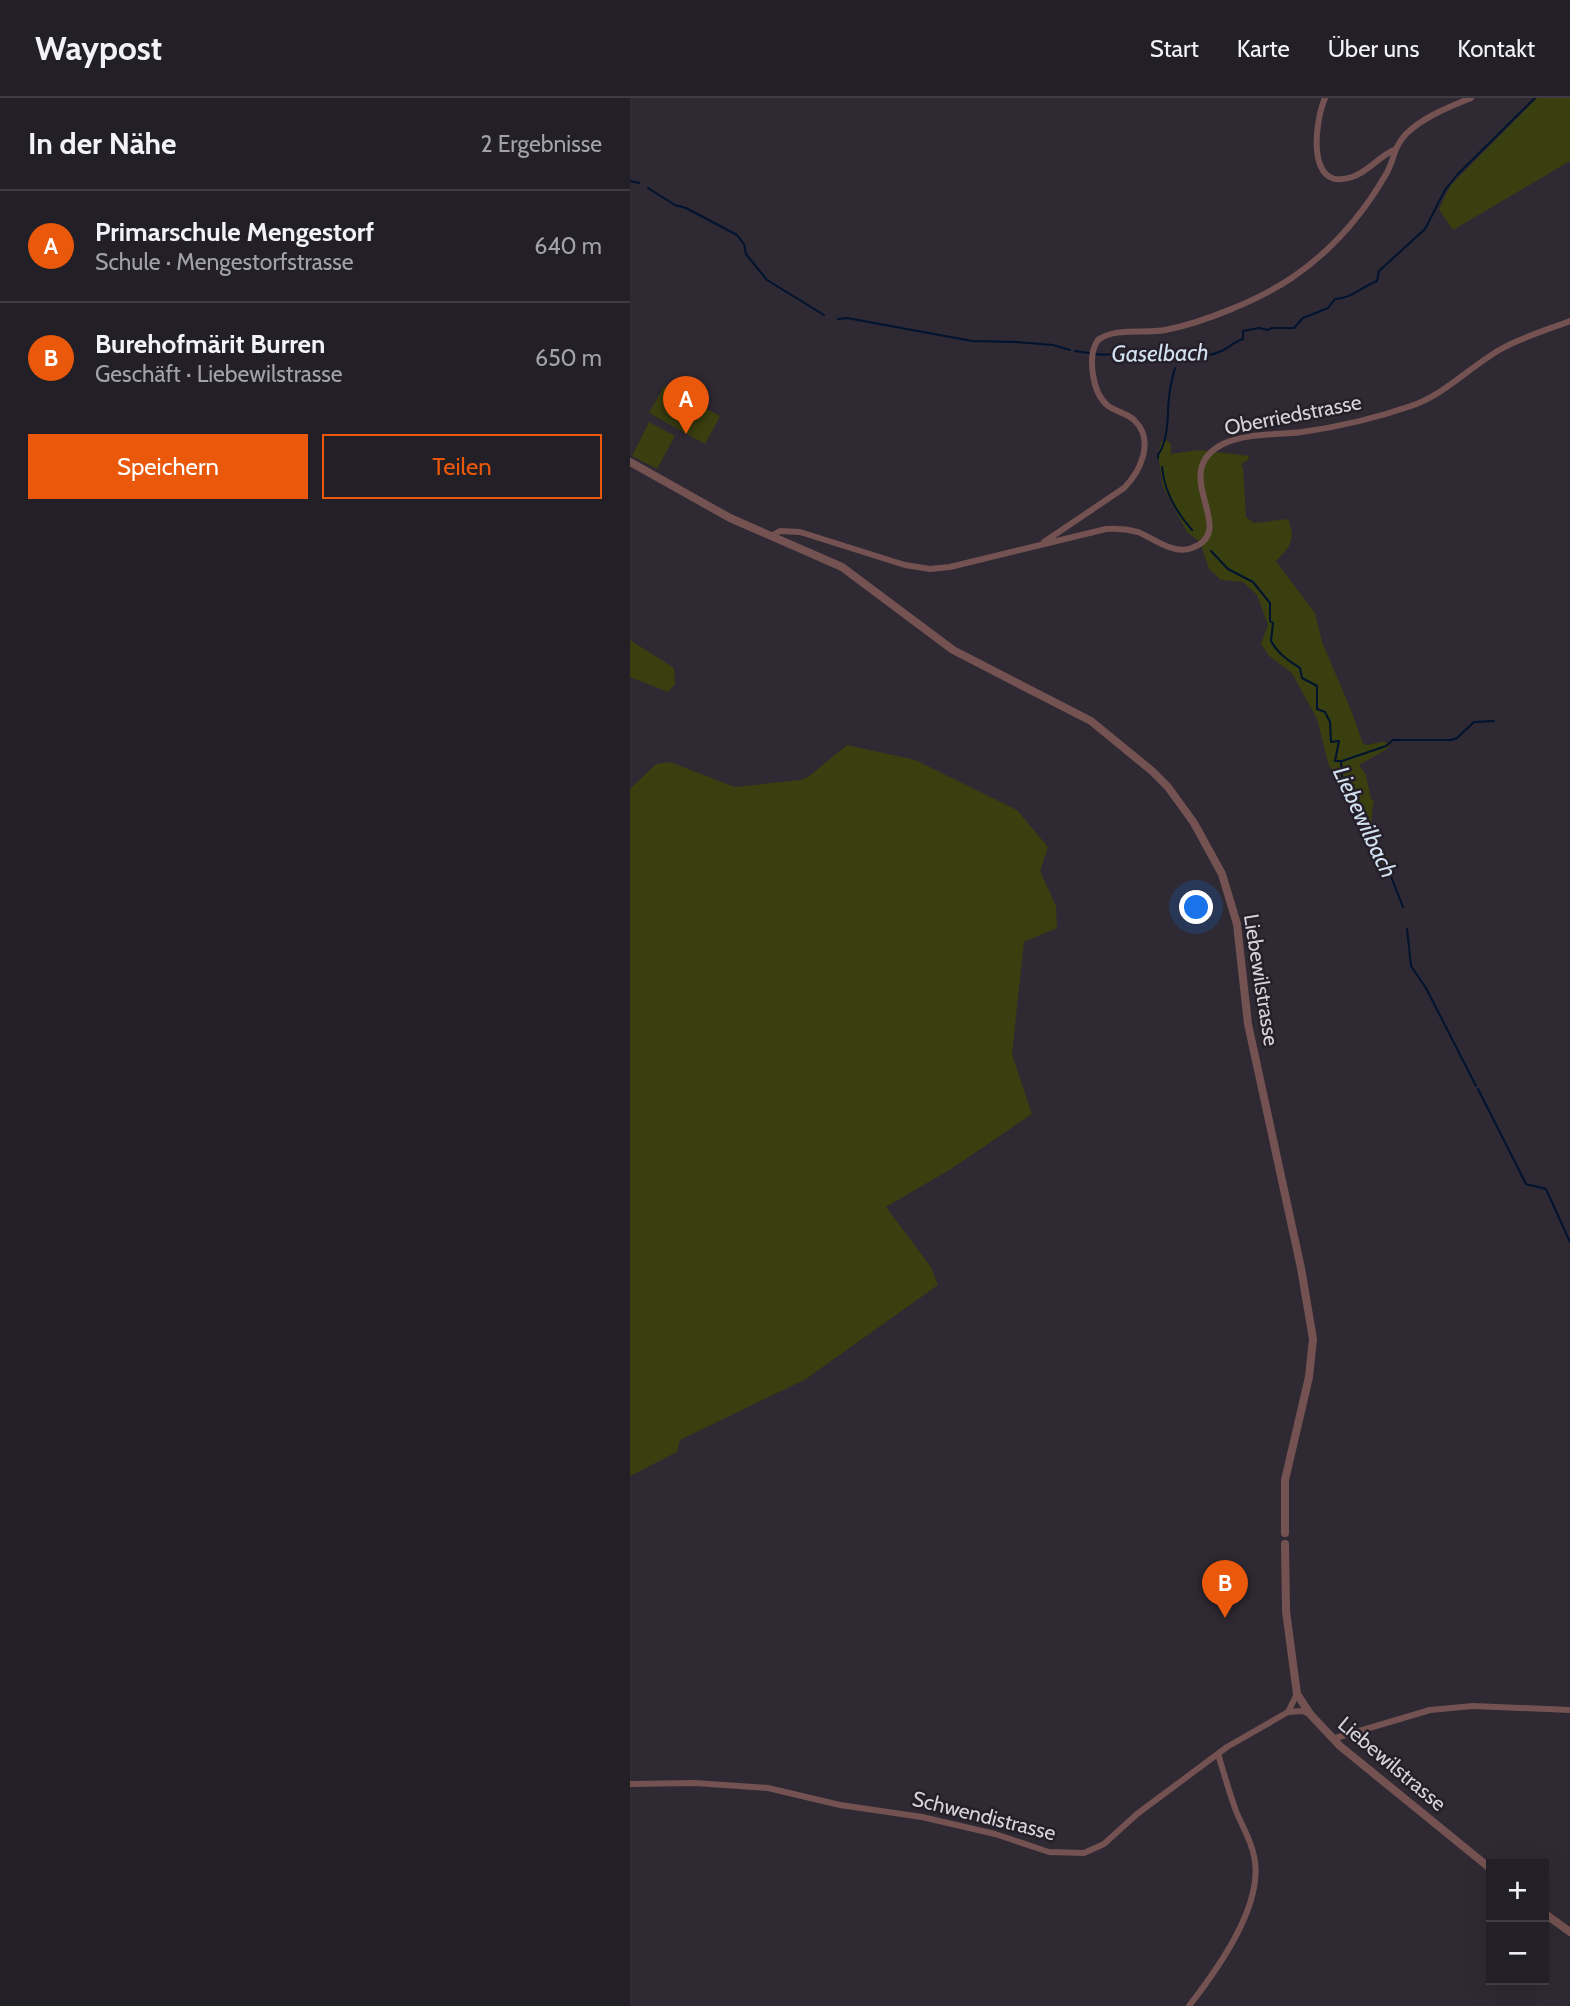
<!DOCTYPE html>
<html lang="de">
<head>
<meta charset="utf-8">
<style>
	body { margin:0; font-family:Cabin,sans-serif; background:#2e2c32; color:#f1f3f6 }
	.controls { position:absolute; right:21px; bottom:21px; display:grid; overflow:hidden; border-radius:0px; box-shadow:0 7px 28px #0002 }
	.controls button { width:63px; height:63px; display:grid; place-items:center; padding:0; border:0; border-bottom:2px solid #3f3d43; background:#221f26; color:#f1f3f6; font:35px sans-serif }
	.you { position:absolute; left:567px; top:810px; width:24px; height:24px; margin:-18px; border:5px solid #fff; border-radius:50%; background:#1a73e8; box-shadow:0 0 0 10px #1a73e833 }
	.badge { display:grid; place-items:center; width:46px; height:46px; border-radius:50%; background:#ea580c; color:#fff; font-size:23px; font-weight:700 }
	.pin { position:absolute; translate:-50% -58px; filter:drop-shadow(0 2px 4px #0008) }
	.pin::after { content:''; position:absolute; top:37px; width:24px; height:21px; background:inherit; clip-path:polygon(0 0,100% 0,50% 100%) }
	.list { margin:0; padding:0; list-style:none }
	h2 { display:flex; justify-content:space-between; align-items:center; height:91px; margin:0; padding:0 28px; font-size:30px }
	h2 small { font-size:23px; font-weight:400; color:#a2a2a7 }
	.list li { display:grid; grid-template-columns:46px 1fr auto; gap:21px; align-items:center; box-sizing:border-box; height:112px; padding:0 28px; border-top:2px solid #3f3d43 }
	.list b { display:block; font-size:26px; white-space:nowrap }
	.list p { margin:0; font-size:23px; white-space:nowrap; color:#a2a2a7 }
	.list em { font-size:23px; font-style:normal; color:#a2a2a7 }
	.actions { display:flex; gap:14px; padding:21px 28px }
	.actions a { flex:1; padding:16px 0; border:2px solid #ea580c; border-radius:0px; text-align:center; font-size:24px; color:#ea580c }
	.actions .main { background:#ea580c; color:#fff }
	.map { position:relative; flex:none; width:940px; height:1908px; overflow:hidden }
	header { display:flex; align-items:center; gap:42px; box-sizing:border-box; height:98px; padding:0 35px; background:#221f26; border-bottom:2px solid #3f3d43 }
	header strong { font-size:33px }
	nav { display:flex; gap:38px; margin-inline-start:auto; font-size:24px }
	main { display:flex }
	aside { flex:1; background:#221f26 }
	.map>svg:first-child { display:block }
	.green { fill:#393f0f }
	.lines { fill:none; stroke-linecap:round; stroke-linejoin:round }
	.stream { stroke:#00132f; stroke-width:2 }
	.minor { stroke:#755252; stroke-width:6 }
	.tertiary { stroke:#755252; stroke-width:8 }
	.labels { text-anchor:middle; stroke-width:5; stroke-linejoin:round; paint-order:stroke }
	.street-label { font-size:21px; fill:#d6d2d9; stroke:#241f29 }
	.water-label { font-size:23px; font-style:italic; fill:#d2e0f0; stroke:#241f29 }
</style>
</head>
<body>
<header>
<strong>Waypost</strong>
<nav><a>Start</a><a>Karte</a><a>Über uns</a><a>Kontakt</a></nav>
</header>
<main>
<aside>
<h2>In der Nähe<small>2 Ergebnisse</small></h2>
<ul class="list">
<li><span class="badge">A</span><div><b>Primarschule Mengestorf</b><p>Schule · Mengestorfstrasse</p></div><em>640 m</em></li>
<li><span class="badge">B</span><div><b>Burehofmärit Burren</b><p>Geschäft · Liebewilstrasse</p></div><em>650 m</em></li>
</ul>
<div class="actions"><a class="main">Speichern</a><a>Teilen</a></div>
</aside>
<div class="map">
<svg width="940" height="1908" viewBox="0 0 940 1908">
	<rect width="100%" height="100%" fill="#2e2933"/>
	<g class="green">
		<polygon points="907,0 940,0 940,63 823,132 809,111 821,87"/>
		<polygon points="34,288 90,318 75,346 19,315"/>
		<polygon points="19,324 45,338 27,371 2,358"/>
		<path d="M536,342l5,4v10l27,-4 51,6 -1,4 -7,4 2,3 3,50 8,6 34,-4c8,21 3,27 -12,42l39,52 7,29 29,68 12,34c9,3 17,-6 27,0l-3,5 -28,16 7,10 5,24 3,1c-2,11 -4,24 1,35 4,12 13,18 17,32l-2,2h-4l-28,-41 -4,-24 -9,-18 -16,-20 -12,-47 -25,-46 -23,-17 -8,-12 7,-19 -11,-30 -14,-13 -22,-2 -12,-11 -9,-27 -13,-10 -24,-45 -5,-33 3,-12z"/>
		<polygon points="0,542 44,570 45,586 38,594 0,579"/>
		<polygon points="217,647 285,662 387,712 418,749 410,773 426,808 427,830 394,844 382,956 402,1016 321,1071 256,1109 301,1169 308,1187 176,1281 50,1342 47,1354 0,1378 0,691 26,666 40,664 105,689 170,682 178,679"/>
	</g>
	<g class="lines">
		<g class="stream">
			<polyline points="0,83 9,85"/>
			<polyline points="18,90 45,107 56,110 107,137 114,146 116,156 137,182 194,217"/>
			<polyline points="208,221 217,220 342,243 386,244 423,247 440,252"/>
			<polyline points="445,253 459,255"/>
			<path d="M465,256c17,2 32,-1 49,-1 20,0 58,7 75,-1 9,-3 14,-10 24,-13v-8l16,-3 9,2 4,-2h22l9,-10 25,-10 7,-9c18,-1 26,-12 42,-18l2,-10 46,-42 20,-39 12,-15 78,-77"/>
			<path d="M528,360v-3c13,-20 8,-43 12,-65 1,-7 3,-15 5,-22"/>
			<path d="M532,369c2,23 14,45 30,63"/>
			<path d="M581,453l17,18 25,13 17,21v18l3,2 -2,18c7,13 17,19 29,27l2,10 15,8v23l8,3 5,10 1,20 8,-1 -4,20h6l1,18 15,15 4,30 9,12 1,5 8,5 24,61"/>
			<polyline points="712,663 756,648 763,642 821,642 827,640 844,624 864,623"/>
			<polyline points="777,831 781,868 796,890 846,988"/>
			<polyline points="848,991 896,1086 916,1091 940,1144"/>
		</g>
		<g class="minor">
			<path d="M695,0c-10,23 -20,95 27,79 16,-5 26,-20 42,-27"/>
			<path d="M141,438l9,-5 20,1 105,33 25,4 20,-2 156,-38c11,-1 21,0 32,3 17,7 35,23 54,16 49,-18 -26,-75 31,-104 23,-11 55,-9 79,-12 36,-5 74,-14 109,-26 33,-11 60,-40 90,-57 21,-12 46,-19 69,-28"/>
			<path d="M414,444l80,-54c16,-16 31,-47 11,-67 -7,-8 -20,-9 -28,-16 -15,-13 -20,-50 -9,-65 17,-13 47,-6 67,-10 38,-7 96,-31 128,-53 38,-26 68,-60 92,-101 10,-16 7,-27 21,-42 17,-17 43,-27 65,-36"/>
			<polyline points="658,1614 672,1613 680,1616"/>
			<polyline points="702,1641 800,1612 843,1608 940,1612"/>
			<polyline points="0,1686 65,1685 138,1690 210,1707 292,1719 365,1736 419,1754 454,1755 474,1746 507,1716 597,1649 658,1614 667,1596"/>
			<path d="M559,1908c28,-36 76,-102 65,-150 -3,-16 -12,-30 -18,-45 -7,-19 -12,-38 -18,-57"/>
		</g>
		<g class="tertiary">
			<polyline points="0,364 100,420 212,469 323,552 461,623 522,673 538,689 564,725 592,776 607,826 618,926 671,1170 683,1241 679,1279 655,1382 655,1435"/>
			<polyline points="655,1446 656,1513 667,1596 680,1616 710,1648 861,1771"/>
			<polyline points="914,1815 940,1834"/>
		</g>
	</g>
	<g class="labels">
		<g class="street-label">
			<text transform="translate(663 317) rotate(-11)" y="7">Oberriedstrasse</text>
			<text transform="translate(631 882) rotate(81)" y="7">Liebewilstrasse</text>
			<text transform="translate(762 1666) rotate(40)" y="7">Liebewilstrasse</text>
			<text transform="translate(354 1718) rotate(14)" y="7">Schwendistrasse</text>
		</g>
		<g class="water-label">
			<text transform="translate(530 255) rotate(-1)" y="8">Gaselbach</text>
			<text transform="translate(735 724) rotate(65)" y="8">Liebewilbach</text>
		</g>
	</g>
</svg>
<div class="controls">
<button>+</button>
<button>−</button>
</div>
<div class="you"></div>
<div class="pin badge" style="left:56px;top:336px">A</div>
<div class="pin badge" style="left:595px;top:1520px">B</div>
</div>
</main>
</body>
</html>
